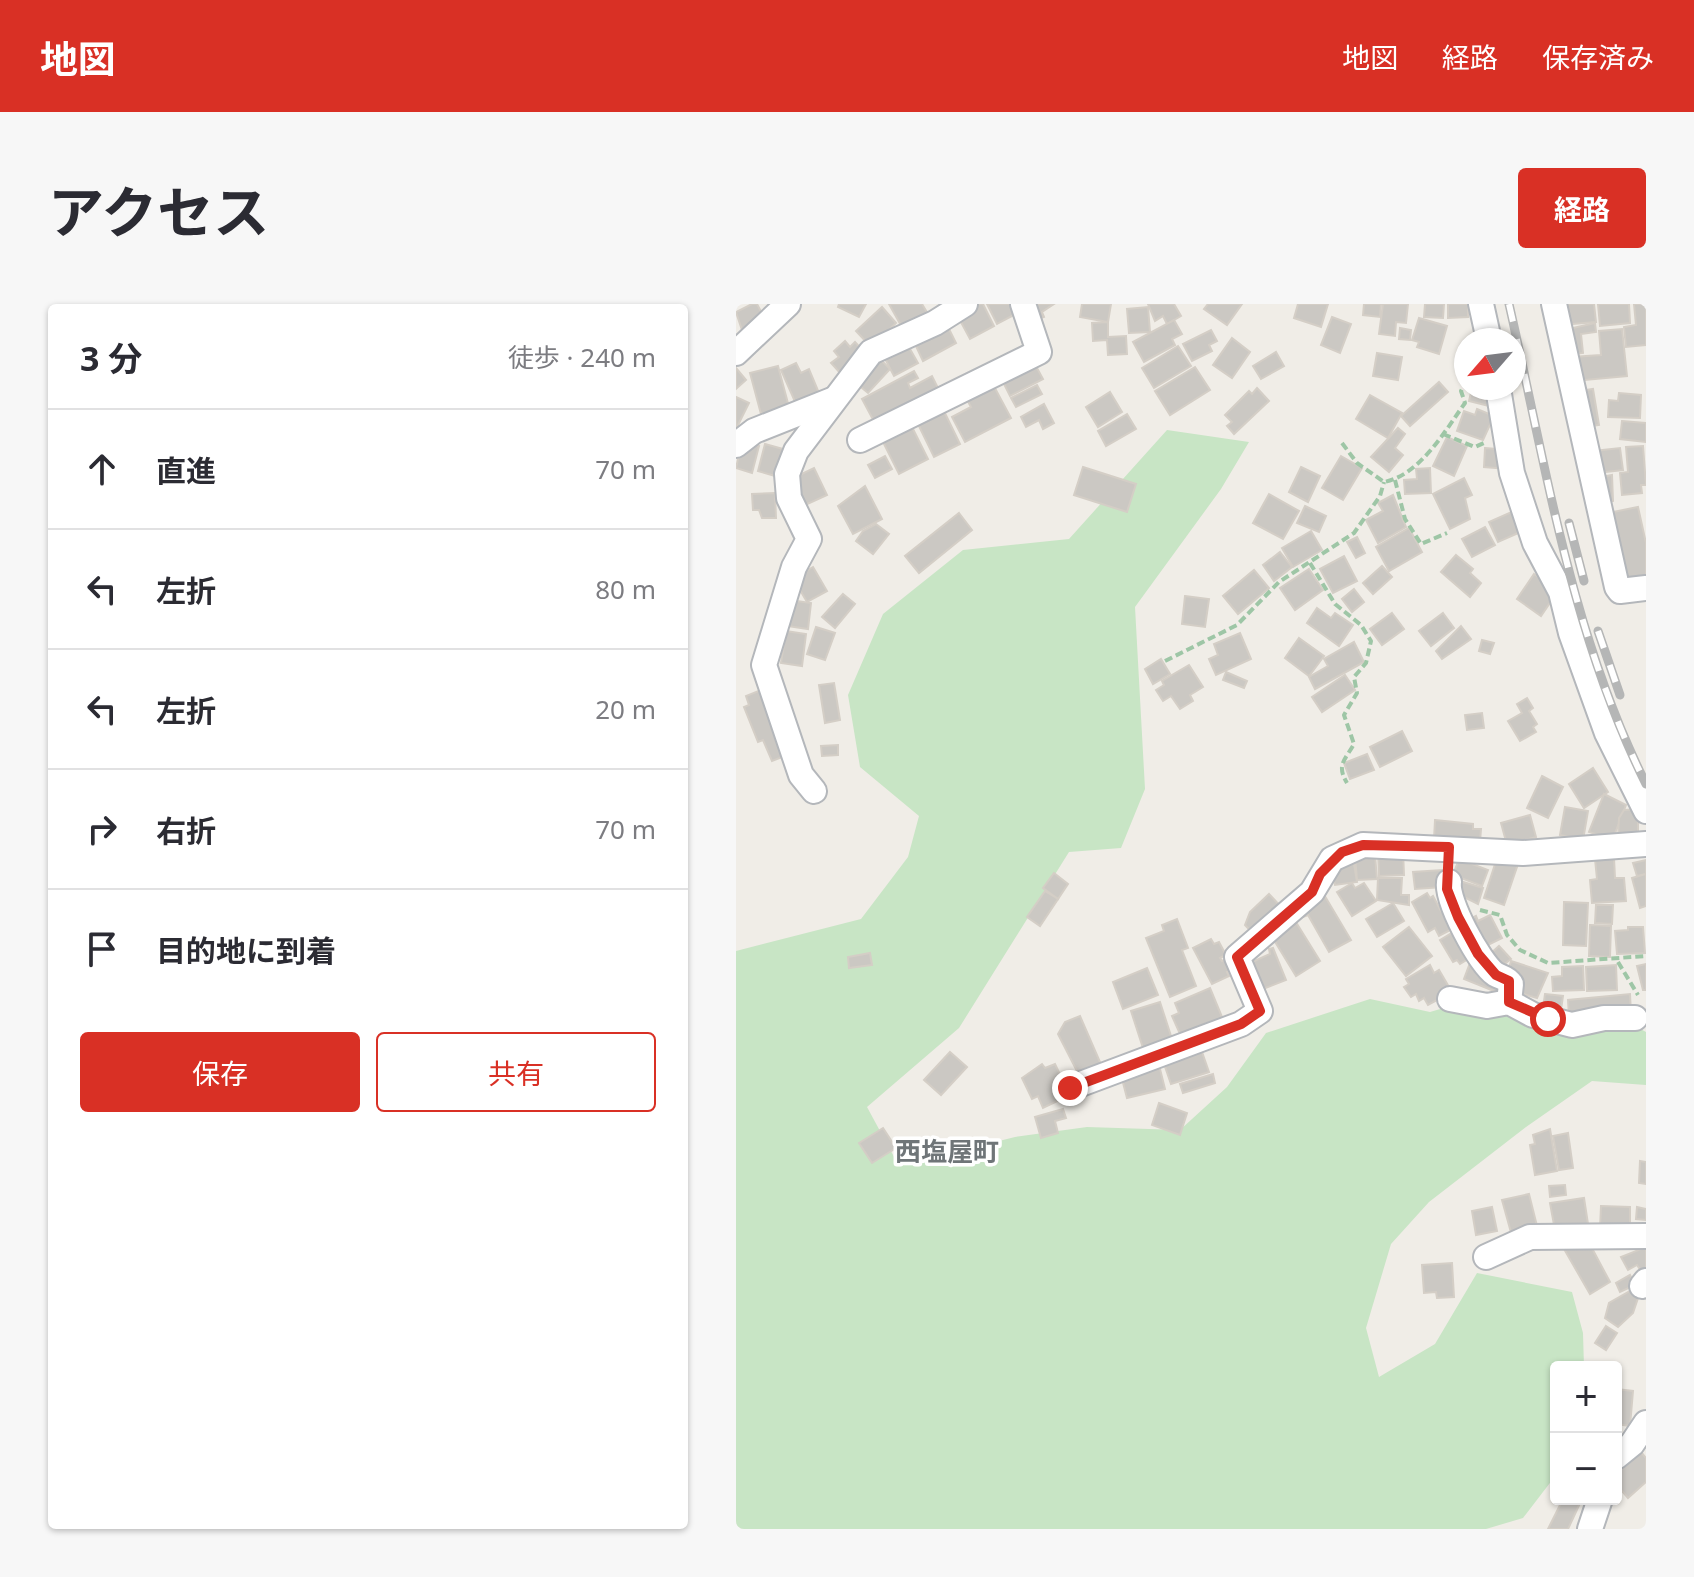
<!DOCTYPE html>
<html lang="ja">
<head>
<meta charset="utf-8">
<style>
	body { margin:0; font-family:"Noto Sans","Noto Sans JP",sans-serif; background:#f7f7f7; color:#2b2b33 }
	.controls { position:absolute; right:24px; bottom:24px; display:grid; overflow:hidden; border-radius:8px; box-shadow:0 2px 6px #0004 }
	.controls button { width:72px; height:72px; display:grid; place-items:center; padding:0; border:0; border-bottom:2px solid #e1e1e2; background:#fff; color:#2b2b33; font:40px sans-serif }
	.compass { position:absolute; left:718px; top:24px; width:72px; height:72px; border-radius:50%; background:#fff; box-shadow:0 2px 6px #0004; rotate:242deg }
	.stop { position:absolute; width:24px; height:24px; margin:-18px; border:6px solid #d93025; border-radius:50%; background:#fff }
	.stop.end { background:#d93025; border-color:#fff; box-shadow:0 2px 8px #0008 }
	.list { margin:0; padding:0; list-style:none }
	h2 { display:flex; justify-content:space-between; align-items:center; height:104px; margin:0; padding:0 32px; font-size:34px }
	h2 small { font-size:26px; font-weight:400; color:#7c7c81 }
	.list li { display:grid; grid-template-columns:52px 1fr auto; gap:24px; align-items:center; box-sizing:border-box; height:120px; padding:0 32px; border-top:2px solid #e1e1e2 }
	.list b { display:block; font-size:30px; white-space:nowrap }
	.list em { font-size:26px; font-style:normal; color:#7c7c81 }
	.actions { display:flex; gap:16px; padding:24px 32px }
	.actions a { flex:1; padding:18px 0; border:2px solid #d93025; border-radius:8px; text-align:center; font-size:28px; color:#d93025 }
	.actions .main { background:#d93025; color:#fff }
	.icon { flex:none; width:44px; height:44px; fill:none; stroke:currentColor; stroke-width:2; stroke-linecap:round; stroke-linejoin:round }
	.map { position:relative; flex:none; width:910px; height:1225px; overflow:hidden; border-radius:8px }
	header { display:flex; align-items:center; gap:48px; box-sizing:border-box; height:112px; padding:0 40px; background:#d93025; color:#fff }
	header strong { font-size:38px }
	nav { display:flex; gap:44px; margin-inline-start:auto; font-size:28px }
	.intro { display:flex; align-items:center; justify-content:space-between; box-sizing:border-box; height:192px; padding:0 48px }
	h1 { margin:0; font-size:56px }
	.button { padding:20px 36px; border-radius:8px; background:#d93025; color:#fff; font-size:28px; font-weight:700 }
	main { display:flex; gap:48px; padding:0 48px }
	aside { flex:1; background:#fff; border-radius:8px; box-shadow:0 2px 6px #0004 }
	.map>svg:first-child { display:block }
	.green { fill:#c8e5c5 }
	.building { fill:#cbc8c3; stroke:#d4cec6; stroke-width:2 }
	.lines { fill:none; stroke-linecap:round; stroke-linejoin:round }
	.minor-casing { stroke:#b4b7bb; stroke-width:28 }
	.path { stroke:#9ec6a6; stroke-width:4; stroke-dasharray:8 4; stroke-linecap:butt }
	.minor { stroke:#fff; stroke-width:24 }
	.rail-casing { stroke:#b5b6b6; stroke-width:9 }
	.rail { stroke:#fff; stroke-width:6; stroke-dasharray:18; stroke-linecap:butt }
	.route { stroke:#d93025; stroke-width:10 }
	.labels { text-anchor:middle; stroke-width:7; stroke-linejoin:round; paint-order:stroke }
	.neighbourhood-label { font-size:26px; font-weight:bold; fill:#6f7578; stroke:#fff }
</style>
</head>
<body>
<header>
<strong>地図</strong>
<nav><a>地図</a><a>経路</a><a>保存済み</a></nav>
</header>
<div class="intro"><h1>アクセス</h1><a class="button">経路</a></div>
<main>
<aside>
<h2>3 分<small>徒歩 · 240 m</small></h2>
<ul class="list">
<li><svg class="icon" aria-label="ahead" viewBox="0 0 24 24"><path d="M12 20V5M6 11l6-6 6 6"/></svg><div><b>直進</b></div><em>70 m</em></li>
<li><svg class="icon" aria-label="left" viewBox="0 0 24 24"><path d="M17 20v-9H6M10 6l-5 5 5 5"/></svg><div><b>左折</b></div><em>80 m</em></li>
<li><svg class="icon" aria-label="left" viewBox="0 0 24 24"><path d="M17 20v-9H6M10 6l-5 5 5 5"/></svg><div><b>左折</b></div><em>20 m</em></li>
<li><svg class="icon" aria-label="right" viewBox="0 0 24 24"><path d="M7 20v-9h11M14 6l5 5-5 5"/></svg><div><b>右折</b></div><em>70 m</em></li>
<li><svg class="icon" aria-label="arrive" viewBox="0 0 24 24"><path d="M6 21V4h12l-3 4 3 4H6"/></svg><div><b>目的地に到着</b></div></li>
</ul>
<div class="actions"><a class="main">保存</a><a>共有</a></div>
</aside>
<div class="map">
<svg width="910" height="1225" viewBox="0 0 910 1225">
	<rect width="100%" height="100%" fill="#f0ede7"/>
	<polygon class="green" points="431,126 513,138 485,185 399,303 409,485 385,544 333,548 223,724 131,803 163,862 279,833 351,823 444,826 491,783 530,729 634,695 694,708 711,703 771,707 899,722 910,728 910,781 856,777 790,823 693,898 655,940 630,1024 643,1073 699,1040 741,969 836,988 847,1029 848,1063 820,1063 820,1171 787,1214 750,1225 0,1225 0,647 125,615 172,553 183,512 124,463 112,391 147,310 227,246 333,235"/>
	<g class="building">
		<polygon points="16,0 21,0 30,17 7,29 0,8"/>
		<polygon points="103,0 130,0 123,13 102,3"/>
		<polygon points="153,0 186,0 192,10 167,25"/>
		<polygon points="237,0 247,0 258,22 234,35 220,9"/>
		<polygon points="251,0 286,0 289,5 261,20"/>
		<polygon points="290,0 318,0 306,8 308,13 297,17"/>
		<polygon points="346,0 375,0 372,18 344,13"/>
		<polygon points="412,0 438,0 445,12 431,20 427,12 419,17"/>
		<polygon points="472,0 506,0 491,21 468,5"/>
		<polygon points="562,0 592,0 585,23 558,14"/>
		<polygon points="628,0 645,0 644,13 627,11"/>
		<polygon points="647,0 672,0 670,19 660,18 659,32 643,30"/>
		<polygon points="689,0 708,0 707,14 688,13"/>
		<polygon points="712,0 732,0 732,13 712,14"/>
		<polygon points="823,0 858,0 860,18 825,21"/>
		<polygon points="862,0 893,0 894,19 864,22"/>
		<polygon points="898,0 910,0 910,41 890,43 888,23 900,21"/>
		<polygon points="146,3 160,19 135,43 120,27"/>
		<polygon points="412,3 414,28 393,29 391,5"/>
		<polygon points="596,13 615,20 604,49 585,41"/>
		<polygon points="683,14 711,22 703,50 681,43 683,38 676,36"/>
		<polygon points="438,16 446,30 436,35 439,41 408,58 397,38"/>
		<polygon points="372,18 372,33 390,32 391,50 372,51 371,36 357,37 356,19"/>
		<polygon points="859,19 860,28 845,30 847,49 831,51 828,26"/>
		<polygon points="212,23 220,39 187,57 179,40"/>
		<polygon points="664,24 675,26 674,36 663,35"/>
		<polygon points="886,25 891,72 838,77 836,53 865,51 863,27"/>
		<polygon points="475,26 481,37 473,41 476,47 456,57 447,40"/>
		<polygon points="496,34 514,48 496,74 477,61"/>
		<polygon points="109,37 114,43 119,38 130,50 106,71 95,59 103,53 98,47"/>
		<polygon points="170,38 182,59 158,72 147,51"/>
		<polygon points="442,42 455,62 418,84 406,64"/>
		<polygon points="540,48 548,62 525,75 517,62"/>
		<polygon points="641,49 666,53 662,76 637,72"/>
		<polygon points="295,53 307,75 274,92 263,70"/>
		<polygon points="144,55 154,65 132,89 121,80"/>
		<polygon points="60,59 65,69 73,65 83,89 60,100 45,66"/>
		<polygon points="42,62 53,103 25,110 14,69"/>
		<polygon points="459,63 474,86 434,111 419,87"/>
		<polygon points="0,64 10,76 0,85"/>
		<polygon points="178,67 182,74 172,79 174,84 196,72 206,92 142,125 126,95"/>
		<polygon points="253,73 275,114 229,138 216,113 235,103 226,87"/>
		<polygon points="703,78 712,88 674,122 665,112"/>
		<polygon points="301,81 306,90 280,103 275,94"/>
		<polygon points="521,84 533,97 498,130 491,122 496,118 489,111 513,87 516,90"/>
		<polygon points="736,84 758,84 753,102 733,97"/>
		<polygon points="857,85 863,121 849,123 843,87"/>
		<polygon points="374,88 386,108 362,123 350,103"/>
		<polygon points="883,89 905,91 904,114 872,113 873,96 882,97"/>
		<polygon points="634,91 666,109 652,134 620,115"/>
		<polygon points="0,93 13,99 0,125"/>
		<polygon points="308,100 318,119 307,125 303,116 290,123 285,113"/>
		<polygon points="205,101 224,140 198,153 179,114"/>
		<polygon points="741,105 758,112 747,136 721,127 728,107 739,111"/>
		<polygon points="391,110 400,125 370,142 362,127"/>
		<polygon points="886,117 910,119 910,138 884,135"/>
		<polygon points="174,119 192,155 163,170 145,134"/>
		<polygon points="662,124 669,130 659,144 667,151 653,168 635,153"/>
		<polygon points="711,133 731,142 718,172 697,162"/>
		<polygon points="6,138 23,142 16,169 0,164"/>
		<polygon points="29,140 47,145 39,172 22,167"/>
		<polygon points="907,142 910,181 905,181 906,189 886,191 884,169 892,168 890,143"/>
		<polygon points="749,144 773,146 771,165 748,163"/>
		<polygon points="884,144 887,166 861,169 858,147"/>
		<polygon points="149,152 156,165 139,174 132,161"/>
		<polygon points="605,152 626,164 607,196 586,184"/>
		<polygon points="347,163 400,180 391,208 338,191"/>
		<polygon points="565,163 584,172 572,198 553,188"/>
		<polygon points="78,164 91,191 65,203 53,176"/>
		<polygon points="694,164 695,189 669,190 668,176 681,175 680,165"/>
		<polygon points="876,171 877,197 864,200 859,174"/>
		<polygon points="728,174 736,191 729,194 734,215 714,225 697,190"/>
		<polygon points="129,182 146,215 117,230 102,202"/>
		<polygon points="39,189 40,214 26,214 23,206 17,206 16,190"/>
		<polygon points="533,190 563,207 547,235 517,219"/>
		<polygon points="657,191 670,223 642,239 630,216 647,207 642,199"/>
		<polygon points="569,202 590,212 583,228 561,219"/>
		<polygon points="902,203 910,239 910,271 886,276 872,209"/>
		<polygon points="780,206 789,226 762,238 753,218"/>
		<polygon points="223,209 236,226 183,269 169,252"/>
		<polygon points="140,220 153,230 137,250 120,237 127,227"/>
		<polygon points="749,223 759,241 736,253 726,235"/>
		<polygon points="673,224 686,248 653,267 640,243"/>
		<polygon points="575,227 586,246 557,263 546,244"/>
		<polygon points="621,233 629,249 620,254 611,238"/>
		<polygon points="544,248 556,263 538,277 527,261"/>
		<polygon points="720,251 737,265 734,269 745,279 734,293 705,268"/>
		<polygon points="608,252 621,277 597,289 584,265"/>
		<polygon points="646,262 656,273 637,290 627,279"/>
		<polygon points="77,263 91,287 71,298 61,281 61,272"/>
		<polygon points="573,265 587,286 559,306 544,284"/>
		<polygon points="518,266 533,284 502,310 487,292"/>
		<polygon points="798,270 822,287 805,312 781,295"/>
		<polygon points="618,285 628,298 616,308 606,295"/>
		<polygon points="107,290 119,300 99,324 86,313"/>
		<polygon points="449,292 473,295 469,323 446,320"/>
		<polygon points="54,296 75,299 72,325 51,322"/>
		<polygon points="581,304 595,314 599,309 617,321 603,342 571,319"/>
		<polygon points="656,309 668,325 646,341 634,325"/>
		<polygon points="707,309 718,324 695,342 683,327"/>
		<polygon points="725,322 735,335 706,355 700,347"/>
		<polygon points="80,323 99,329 89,356 71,350"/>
		<polygon points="50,327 70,330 66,362 45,359"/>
		<polygon points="504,329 515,355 480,371 473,355 482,351 478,340"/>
		<polygon points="563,334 588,352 573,372 549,354"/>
		<polygon points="746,336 758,339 754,350 743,347"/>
		<polygon points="618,338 628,358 579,385 573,373 592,362 588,355"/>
		<polygon points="425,355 434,370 417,380 409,365"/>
		<polygon points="453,361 467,383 454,391 457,397 444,405 435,392 427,397 420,386 428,381 426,377"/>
		<polygon points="490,368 511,377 508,384 487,376"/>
		<polygon points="609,371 619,386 586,408 576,393"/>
		<polygon points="98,379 104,416 89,419 83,381"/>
		<polygon points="25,386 49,452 36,457 27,436 22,438 8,403 13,401 10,392"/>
		<polygon points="791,394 797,404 793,407 801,420 797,423 800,428 784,437 772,417 786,409 781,400"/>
		<polygon points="746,409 748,424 731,426 729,411"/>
		<polygon points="666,427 676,447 644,463 634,443"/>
		<polygon points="102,441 102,451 86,452 85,442"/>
		<polygon points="631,450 638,466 614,475 608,459"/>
		<polygon points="857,464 872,488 848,504 833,480"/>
		<polygon points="806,472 827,483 812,514 791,504"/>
		<polygon points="868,490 890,501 878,532 868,533 853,528"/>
		<polygon points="829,503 852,507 847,536 824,531"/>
		<polygon points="902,505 902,532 882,535 883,514 888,506"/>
		<polygon points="794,511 800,533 771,541 765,519"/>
		<polygon points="699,516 737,520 737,525 745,525 744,538 698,535"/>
		<polygon points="667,546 668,571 643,572 642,547"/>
		<polygon points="639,551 641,575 621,576 619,552"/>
		<polygon points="617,554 621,578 599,581 598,577 592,578 598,556"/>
		<polygon points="761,554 783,557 768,601 748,594"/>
		<polygon points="878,554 879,574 888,574 890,597 856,599 854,576 861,575 859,555"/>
		<polygon points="723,555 752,566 746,582 717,571"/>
		<polygon points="910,556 910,570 901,572 897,559"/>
		<polygon points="706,566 707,583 679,585 677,568"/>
		<polygon points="318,569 332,580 322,595 307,584"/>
		<polygon points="910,570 910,602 904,604 896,574"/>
		<polygon points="642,574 666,574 665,591 673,591 673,601 641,596"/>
		<polygon points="724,577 747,584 742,600 720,589"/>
		<polygon points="616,579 619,584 628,579 640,597 616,612 601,588"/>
		<polygon points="309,587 322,595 304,622 291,613"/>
		<polygon points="587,589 615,636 593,648 572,611 567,613 561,604"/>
		<polygon points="691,589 694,594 697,592 705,607 712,603 722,622 703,632 699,624 692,628 676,598"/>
		<polygon points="533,590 548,606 520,633 509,621 514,608"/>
		<polygon points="828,598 852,599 850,642 827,641"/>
		<polygon points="657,599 668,617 641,633 630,615"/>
		<polygon points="860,601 877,601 876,620 859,619"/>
		<polygon points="754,611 766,634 746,644 732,616 740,612 742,617"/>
		<polygon points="441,615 452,644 446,646 460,682 434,693 410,634 428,627 426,621"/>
		<polygon points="558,615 584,657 560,672 538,636 546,631 543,625"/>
		<polygon points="854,621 875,622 874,653 853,652"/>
		<polygon points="673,623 696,652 670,672 647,643"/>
		<polygon points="892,623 907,623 909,649 881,650 879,627 892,626"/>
		<polygon points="724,624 739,651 724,660 721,656 717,658 704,636"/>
		<polygon points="475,635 478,640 483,638 490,651 484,654 486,657 492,654 498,665 491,668 493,672 476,680 457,644"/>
		<polygon points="763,642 775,655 760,667 754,650"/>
		<polygon points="537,644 550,676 527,685 516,658 534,650 533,645"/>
		<polygon points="134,649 136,661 113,664 112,653"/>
		<polygon points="775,657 812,669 801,694 777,687 771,671"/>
		<polygon points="734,659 770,678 765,690 728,675"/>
		<polygon points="910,660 910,686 907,686 901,662"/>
		<polygon points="694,661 698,669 703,666 716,688 692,701 688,694 683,697 680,690 675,693 668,683 673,680 670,675"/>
		<polygon points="880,661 881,686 851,687 850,663"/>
		<polygon points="847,662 848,686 817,687 816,673 826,672 826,663"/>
		<polygon points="411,664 422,691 387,705 377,678"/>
		<polygon points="474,684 486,713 444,730 436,712 443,709 439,699"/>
		<polygon points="809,690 827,692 825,706 807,704"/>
		<polygon points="894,690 895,710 833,712 832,696"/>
		<polygon points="424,698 436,735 407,744 395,707"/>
		<polygon points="344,712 367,765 345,775 322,730 329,718"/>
		<polygon points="465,745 473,768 435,780 427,757"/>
		<polygon points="214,748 231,763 205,791 188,776"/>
		<polygon points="306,760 309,764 319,760 334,791 307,804 302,792 296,795 286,774"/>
		<polygon points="423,761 429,785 391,794 385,771"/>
		<polygon points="477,770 479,779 447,789 444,780"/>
		<polygon points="423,799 451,809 444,831 416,821"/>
		<polygon points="327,805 330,814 319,817 322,829 305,834 299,813"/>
		<polygon points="147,824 160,844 136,859 123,839"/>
		<polygon points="814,825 821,867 799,871 794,841 799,840 797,831"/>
		<polygon points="832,829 837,864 823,866 817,832"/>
		<polygon points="904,857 910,858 910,880 903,879"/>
		<polygon points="829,881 830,891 814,893 813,882"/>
		<polygon points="793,890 802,926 776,932 766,896"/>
		<polygon points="848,894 852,920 819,926 814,899"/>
		<polygon points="865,902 894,903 894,926 864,925"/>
		<polygon points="756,903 761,927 740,931 736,907"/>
		<polygon points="901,903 910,905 910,916 900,915"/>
		<polygon points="850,933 874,978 854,990 828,945"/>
		<polygon points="910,943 910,965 905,967 901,961 892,966 885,953"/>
		<polygon points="716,959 718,993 701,994 700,988 688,989 686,961"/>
		<polygon points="894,971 899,981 884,988 880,979"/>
		<polygon points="899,984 903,991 897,1009 882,1023 869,1014 873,999"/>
		<polygon points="870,1022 881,1029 870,1046 859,1039"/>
		<polygon points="880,1085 897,1087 894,1122 880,1120"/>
		<polygon points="905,1148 910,1154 910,1178 892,1194 880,1180 880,1170"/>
		<polygon points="827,1195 846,1195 832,1225 812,1225"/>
	</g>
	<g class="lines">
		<defs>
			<g id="minor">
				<polyline points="745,0 753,36"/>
				<polyline points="818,0 881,283 884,287 910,284"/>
				<polyline points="0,49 52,0"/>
				<polyline points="762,84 776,169 799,239 825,288 835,329 871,429 910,507"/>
				<polyline points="124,136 303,48 287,0"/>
				<polyline points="0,141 18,127 96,96"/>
				<polyline points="78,487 65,471 28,361 58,263 73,235 53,194 51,170 60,147 135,48 199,19 229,0"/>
				<path d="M713,578c-3,19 30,80 46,92 7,4 11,3 16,10l-2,18"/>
				<polyline points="714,695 751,702 773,698 797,711 836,721 868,714 899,714"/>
				<polyline points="334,784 505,720 524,707 501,653 576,588 596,555 627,541 787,549 910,540"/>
				<polyline points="750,953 794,933 910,932"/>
				<polyline points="906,982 910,977"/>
				<polyline points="880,1153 896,1140 910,1119"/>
				<polyline points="854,1225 864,1195"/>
			</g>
		</defs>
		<use href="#minor" class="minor-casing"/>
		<g class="path">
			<polyline points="707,130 739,143 750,138"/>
			<path d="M606,139l15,20 27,19c36,-7 61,-51 81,-79l-4,-12 5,-9"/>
			<polyline points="659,176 669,215 685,240 711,229"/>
			<path d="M574,259l25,41 26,21 10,16 -5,22 -12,14 3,16 -13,22 10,29c-9,16 -18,21 -7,39"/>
			<polyline points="429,357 501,321 543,278 618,229 644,192 648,178"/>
			<polyline points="744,606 764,611 771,631 784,646 812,659 910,652"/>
			<polyline points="882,658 902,691"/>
		</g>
		<use href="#minor" class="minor"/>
		<defs>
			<g id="rail">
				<path d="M773,0c37,162 62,330 137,480"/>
				<polyline points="833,219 848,277"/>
				<polyline points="862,327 884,391"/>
			</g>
		</defs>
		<use href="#rail" class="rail-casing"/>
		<use href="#rail" class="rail"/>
	</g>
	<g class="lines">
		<polyline class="route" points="334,784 505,720 524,707 501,653 576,588 584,570 606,548 627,541 713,543 711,585 722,613 742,650 760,671 773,677 773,698 812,715"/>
	</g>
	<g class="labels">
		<g class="neighbourhood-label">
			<text x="211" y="857">西塩屋町</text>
		</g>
	</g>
</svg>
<div class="controls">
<button>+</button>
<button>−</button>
</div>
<svg class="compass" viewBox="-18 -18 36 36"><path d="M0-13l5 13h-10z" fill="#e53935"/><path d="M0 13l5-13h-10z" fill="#7c7c81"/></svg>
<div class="stop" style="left:812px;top:715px"></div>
<div class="stop end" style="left:334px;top:784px"></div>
</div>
</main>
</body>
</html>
